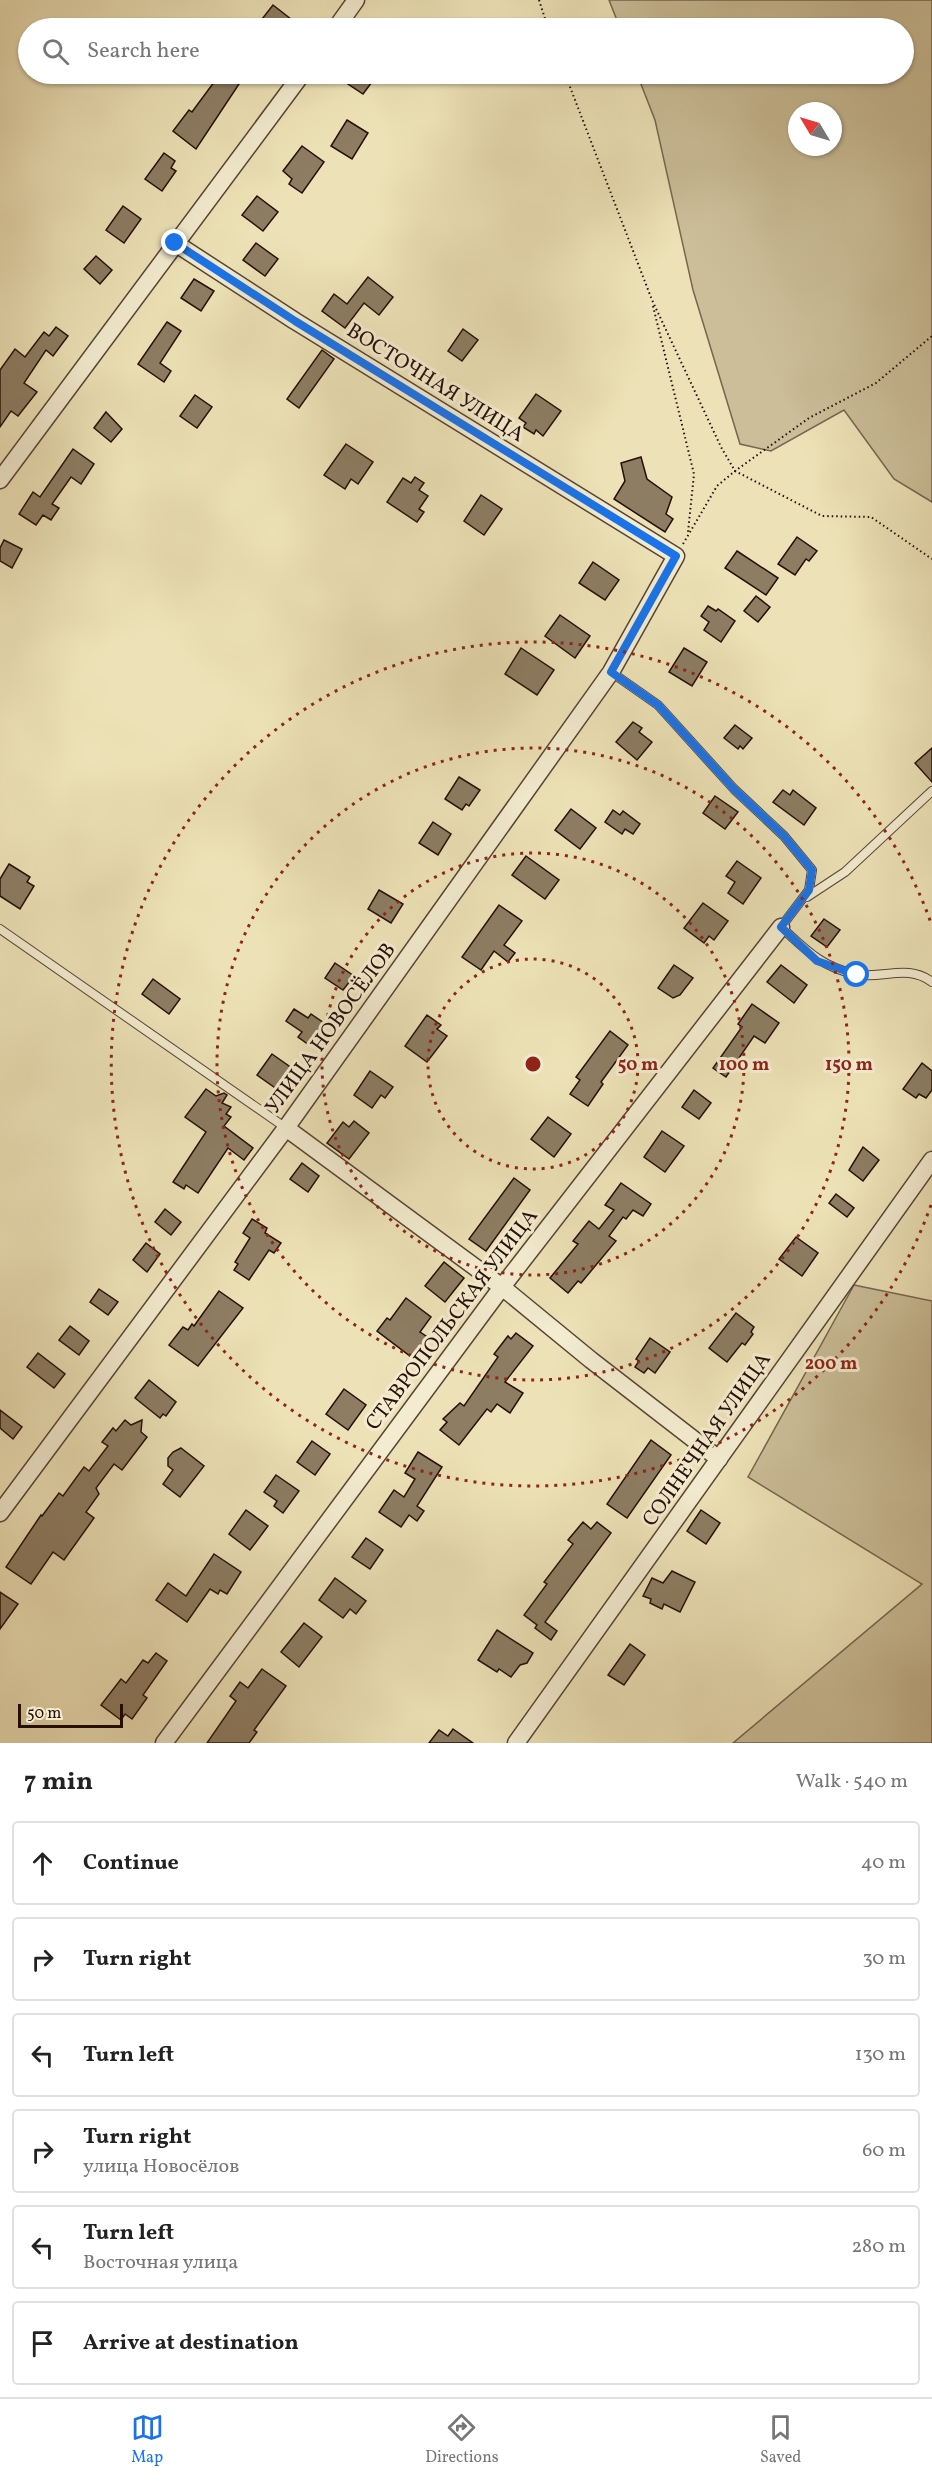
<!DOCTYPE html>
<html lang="en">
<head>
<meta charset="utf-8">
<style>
	body { margin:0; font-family:Vollkorn,serif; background:#f2f2f2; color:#222 }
	.compass { position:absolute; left:788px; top:102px; width:54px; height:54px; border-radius:50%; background:#fff; box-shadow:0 2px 4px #0004; rotate:308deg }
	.scale { position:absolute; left:18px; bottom:15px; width:105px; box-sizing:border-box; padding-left:6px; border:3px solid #260f07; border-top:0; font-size:16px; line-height:21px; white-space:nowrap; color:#260f07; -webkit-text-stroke:4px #f3ecd0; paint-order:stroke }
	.stop { position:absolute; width:18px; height:18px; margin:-14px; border:4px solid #1a73e8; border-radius:50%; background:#fff }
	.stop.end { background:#1a73e8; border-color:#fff; box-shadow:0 2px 6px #0008 }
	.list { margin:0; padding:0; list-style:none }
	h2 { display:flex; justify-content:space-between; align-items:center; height:78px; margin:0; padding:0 24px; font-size:26px }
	h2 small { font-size:20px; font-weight:400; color:#767676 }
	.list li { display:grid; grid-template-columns:39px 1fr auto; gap:18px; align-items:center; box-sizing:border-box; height:84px; margin:0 12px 12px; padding:0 12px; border:2px solid #e0e0e0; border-radius:6px }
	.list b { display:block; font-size:22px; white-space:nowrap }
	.list p { margin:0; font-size:20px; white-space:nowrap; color:#767676 }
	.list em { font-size:20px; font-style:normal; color:#767676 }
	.icon { flex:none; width:33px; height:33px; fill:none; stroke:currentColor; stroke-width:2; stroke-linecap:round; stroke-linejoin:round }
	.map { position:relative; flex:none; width:932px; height:1743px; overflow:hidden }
	.search { position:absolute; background:#fff; box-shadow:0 2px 4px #0004; left:18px; right:18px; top:18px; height:66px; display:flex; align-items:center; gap:15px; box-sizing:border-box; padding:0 21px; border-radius:33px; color:#767676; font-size:22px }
	.sheet { height:654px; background:#fff }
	nav { display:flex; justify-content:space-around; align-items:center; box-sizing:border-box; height:84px; border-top:2px solid #e0e0e0; background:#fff; font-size:16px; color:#767676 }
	nav a { display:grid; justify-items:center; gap:3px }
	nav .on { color:#1a73e8 }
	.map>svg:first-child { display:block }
	.green { fill:#cbbe99; stroke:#786650; stroke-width:1.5; fill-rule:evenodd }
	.building { fill:#8d7d63; stroke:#260f07; stroke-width:1.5 }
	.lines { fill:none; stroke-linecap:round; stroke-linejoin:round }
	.service-casing { stroke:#584433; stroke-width:10 }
	.minor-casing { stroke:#584433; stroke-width:19 }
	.path { stroke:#260f07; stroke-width:2; stroke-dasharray:1.5 3; stroke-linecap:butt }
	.service { stroke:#f3ecd0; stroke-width:8 }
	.minor { stroke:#f3ecd0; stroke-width:16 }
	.route { stroke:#1a73e8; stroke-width:8 }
	.ring { fill:none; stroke:#8f2418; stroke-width:3; stroke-dasharray:3 6 }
	.labels { text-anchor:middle; stroke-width:6; stroke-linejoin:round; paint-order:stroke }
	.street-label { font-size:21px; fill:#260f07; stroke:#f3ecd0 }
	.centre { fill:#8f2418; stroke:#f3ecd0; stroke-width:3 }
	.ring-label { font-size:18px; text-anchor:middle; font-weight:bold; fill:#8f2418; stroke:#f3ecd0; stroke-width:6; stroke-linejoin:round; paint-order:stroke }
</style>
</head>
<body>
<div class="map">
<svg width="932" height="1743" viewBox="0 0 932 1743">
	<rect width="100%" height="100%" fill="#ede2b7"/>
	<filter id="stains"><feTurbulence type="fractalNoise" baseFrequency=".00333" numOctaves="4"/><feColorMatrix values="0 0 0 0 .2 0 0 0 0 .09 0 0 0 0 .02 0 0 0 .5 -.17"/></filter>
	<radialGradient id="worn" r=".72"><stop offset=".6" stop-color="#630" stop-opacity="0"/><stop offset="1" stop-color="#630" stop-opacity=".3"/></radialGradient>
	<g class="green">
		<path d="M609,0h323v502l-38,-23 -50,-69 -73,41 -31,-7 -47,-154 -38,-170 -18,-46h267v-46h-284zM797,111h36v36h-36z"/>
		<polygon points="854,1285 932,1301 932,1743 733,1743 922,1584 748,1477"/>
	</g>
	<g class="building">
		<polygon points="273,5 292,20 286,28 255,28"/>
		<polygon points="220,74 239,84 196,149 173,131 189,110 192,112"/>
		<polygon points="351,74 378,74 363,94 345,82"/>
		<polygon points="347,120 368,133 352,159 331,146"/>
		<polygon points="302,146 324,162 302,193 289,184 292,179 283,171"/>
		<polygon points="164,153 175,161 171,168 176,171 162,191 145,179"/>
		<polygon points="257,196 278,212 263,231 242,215"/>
		<polygon points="123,206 141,219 124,243 106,230"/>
		<polygon points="256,243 278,259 265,276 243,260"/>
		<polygon points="96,256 112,270 100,284 84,269"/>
		<polygon points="368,277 393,297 379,315 364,303 345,328 322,311 334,294 347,304"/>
		<polygon points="194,279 214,291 201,311 181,298"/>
		<polygon points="167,322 181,331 160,363 171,371 164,382 138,364"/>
		<polygon points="56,327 68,336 53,356 46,350 24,383 37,392 18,416 11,411 0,427 0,370 15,349 25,357 44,332 49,336"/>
		<polygon points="463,329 478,340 462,361 448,351"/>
		<polygon points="322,350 334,359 299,408 287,399"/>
		<polygon points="536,394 561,411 543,436 536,430 534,434 523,427 526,423 519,418"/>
		<polygon points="195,395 212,407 197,428 180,416"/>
		<polygon points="106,412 122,429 111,442 94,428"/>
		<polygon points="346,444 373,462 358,484 351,479 345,489 324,475"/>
		<polygon points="73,449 94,464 81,484 71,477 52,504 59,508 51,520 43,515 36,525 19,514 33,492 40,497"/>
		<polygon points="641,457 647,479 672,497 666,514 673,519 665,532 614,499 625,481 621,463"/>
		<polygon points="415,477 424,483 419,490 428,496 419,509 424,512 417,522 387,502 403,478 411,483"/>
		<polygon points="481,495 502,509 484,535 464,521"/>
		<polygon points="797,537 817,551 809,561 806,559 795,575 778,564"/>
		<polygon points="4,540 22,549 12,568 0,561 0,548"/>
		<polygon points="737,551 778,578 766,595 725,568"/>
		<polygon points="593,562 619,580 605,600 579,583"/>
		<polygon points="756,596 770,607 758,622 744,611"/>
		<polygon points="708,606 716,611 718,609 735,621 721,642 704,630 709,622 701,616"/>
		<polygon points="560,615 590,636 575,658 545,636"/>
		<polygon points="521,648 554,670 537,695 505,674"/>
		<polygon points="684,648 707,662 692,686 669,672"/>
		<polygon points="633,722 642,728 639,732 652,742 637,760 616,742"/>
		<polygon points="735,725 752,738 743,749 740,746 738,749 724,738"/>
		<polygon points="932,748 932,782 915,763"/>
		<polygon points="459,777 480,790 469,806 466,804 462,810 445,799"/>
		<polygon points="783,790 790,795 793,790 816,808 804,825 773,802"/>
		<polygon points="715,796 738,812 725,829 703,813"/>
		<polygon points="571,809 596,828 580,849 555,830"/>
		<polygon points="613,810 620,815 623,811 640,824 633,834 625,829 622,834 605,822"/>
		<polygon points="433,822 451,834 438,855 419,843"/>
		<polygon points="526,856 559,880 545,899 512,875"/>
		<polygon points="737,861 761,878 743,904 728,893 735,882 726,876"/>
		<polygon points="9,864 30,877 27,882 34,886 20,909 0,896 0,879"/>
		<polygon points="379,890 403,904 391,923 368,909"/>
		<polygon points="703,903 728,921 714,940 709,936 704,943 684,928"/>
		<polygon points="499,905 522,921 504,945 515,953 508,962 494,951 481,970 462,957"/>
		<polygon points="824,919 840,930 827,947 811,936"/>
		<polygon points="335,963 354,976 343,990 325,978"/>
		<polygon points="674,965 693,978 680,995 673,998 658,988"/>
		<polygon points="781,965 807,985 794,1003 767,982"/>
		<polygon points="153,979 180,999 169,1014 142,994"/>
		<polygon points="752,1004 779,1023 765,1043 754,1036 726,1077 713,1068 742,1027 738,1024"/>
		<polygon points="294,1009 308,1018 311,1014 324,1023 309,1045 298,1037 302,1032 286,1021"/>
		<polygon points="427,1015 441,1025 437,1029 447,1036 427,1062 405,1046"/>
		<polygon points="610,1031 628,1045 601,1082 603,1084 588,1106 570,1094 580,1080 576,1077"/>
		<polygon points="272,1054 296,1071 281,1092 257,1075"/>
		<polygon points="922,1063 932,1071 932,1090 926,1098 919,1094 916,1098 903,1089"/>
		<polygon points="370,1071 393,1087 385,1098 381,1095 372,1108 354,1095"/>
		<polygon points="206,1089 216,1096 224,1093 227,1095 222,1103 231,1107 226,1114 231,1117 224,1126 253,1148 244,1160 228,1148 198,1193 186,1185 184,1189 173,1182 206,1132 185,1117"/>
		<polygon points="694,1090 711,1103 699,1119 682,1107"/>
		<polygon points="548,1117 571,1134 554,1157 531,1139"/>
		<polygon points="354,1121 369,1133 349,1159 327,1143 343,1122 349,1127"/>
		<polygon points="662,1131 684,1146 665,1172 644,1157"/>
		<polygon points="863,1147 879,1160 863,1181 849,1170"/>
		<polygon points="302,1163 319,1176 308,1192 290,1179"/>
		<polygon points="514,1178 530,1190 486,1251 469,1239"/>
		<polygon points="621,1183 651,1204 643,1216 633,1210 626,1219 623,1217 609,1236 616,1241 581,1283 578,1281 568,1293 550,1278 578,1244 573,1241 589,1221 599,1229 614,1210 605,1205"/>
		<polygon points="836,1194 854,1208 847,1217 829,1203"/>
		<polygon points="165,1209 181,1222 171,1235 155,1222"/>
		<polygon points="252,1219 267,1228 265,1233 281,1243 274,1253 269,1250 249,1280 234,1270 238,1264 235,1262 250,1238 243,1233"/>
		<polygon points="796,1237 818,1253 802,1276 779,1259"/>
		<polygon points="146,1243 160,1254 147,1272 133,1260"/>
		<polygon points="444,1262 464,1278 445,1302 425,1286"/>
		<polygon points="99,1289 118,1302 108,1315 90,1302"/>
		<polygon points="219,1291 243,1308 198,1366 169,1345 183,1327 188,1330 192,1324 194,1326"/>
		<polygon points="406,1298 431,1317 420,1332 426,1336 414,1359 377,1331 387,1318 390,1320"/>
		<polygon points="736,1313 754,1327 751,1332 753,1334 745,1345 742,1343 727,1362 709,1348"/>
		<polygon points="70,1326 89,1341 79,1355 59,1340"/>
		<polygon points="516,1333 533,1346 505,1382 523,1393 510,1413 497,1404 491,1412 487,1409 459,1445 440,1430 447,1422 443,1419 460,1403 464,1406 498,1357 494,1354 508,1336 511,1339"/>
		<polygon points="650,1338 670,1352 655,1373 648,1368 644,1373 635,1367 639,1361 636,1359"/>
		<polygon points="38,1353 65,1374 54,1388 27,1367"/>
		<polygon points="149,1380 176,1402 166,1416 163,1414 160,1418 135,1398"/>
		<polygon points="344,1389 366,1405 348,1430 326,1414"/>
		<polygon points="0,1410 22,1427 13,1439 0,1428"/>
		<polygon points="125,1420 131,1425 142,1420 141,1432 147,1437 122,1470 114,1464 96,1488 99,1494 86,1512 94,1518 64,1560 53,1552 31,1584 6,1567 41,1515 42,1516 59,1493 63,1496 84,1467 89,1471 108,1446 102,1442 113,1428 116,1431"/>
		<polygon points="651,1440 671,1455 627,1518 607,1504"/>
		<polygon points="312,1441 330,1454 315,1475 297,1462"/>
		<polygon points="181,1448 204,1466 180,1497 163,1484 173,1470 168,1466 168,1458 173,1452"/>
		<polygon points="418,1452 442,1467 417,1506 424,1511 417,1521 409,1515 401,1527 379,1512 394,1490 404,1497 415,1479 405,1473"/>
		<polygon points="276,1475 299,1491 283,1513 274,1506 277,1501 264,1492"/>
		<polygon points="246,1510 268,1526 250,1550 229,1534"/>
		<polygon points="701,1510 720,1523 706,1544 687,1531"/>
		<polygon points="583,1522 591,1529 597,1522 611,1533 545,1622 557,1631 551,1640 535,1628 537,1625 524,1615 547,1584 544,1582 573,1544 568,1540"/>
		<polygon points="366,1538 383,1550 370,1569 352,1557"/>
		<polygon points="214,1554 241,1572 227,1594 220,1590 218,1594 210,1589 187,1622 156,1600 168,1583 186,1596"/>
		<polygon points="672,1571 695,1582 680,1612 664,1604 662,1609 650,1603 651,1599 643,1596 652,1578 663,1583"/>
		<polygon points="335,1578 366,1601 356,1614 350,1609 343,1618 319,1600"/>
		<polygon points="0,1592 18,1604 0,1629"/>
		<polygon points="304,1623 322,1637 299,1667 281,1652"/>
		<polygon points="497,1630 533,1653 527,1663 520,1665 511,1677 499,1669 497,1672 478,1660"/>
		<polygon points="630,1644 645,1655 624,1685 608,1675"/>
		<polygon points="156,1653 167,1661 143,1695 147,1698 132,1719 125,1714 121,1720 101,1705 121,1679 126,1683 143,1660 148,1663"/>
		<polygon points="262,1669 286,1686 254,1730 257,1732 249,1743 207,1743 236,1701 230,1696 240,1682 248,1688"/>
		<polygon points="453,1729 473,1743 429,1743 439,1730 448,1736"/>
	</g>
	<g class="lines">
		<defs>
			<g id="service">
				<path d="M611,672l47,33 76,84 50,47 28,34 -3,20 -28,37c24,22 40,40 74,47 27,6 52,-11 77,8"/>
				<polyline points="807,897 845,872 932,791"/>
				<polyline points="0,929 286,1128"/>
			</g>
			<g id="minor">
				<polyline points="336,28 356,0"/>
				<polyline points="0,480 302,74"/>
				<polyline points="286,1128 502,1287 591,1360 719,1459"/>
				<polyline points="0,1513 286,1128 611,672 676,556 295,321 175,243"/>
				<polyline points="164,1743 502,1287 781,927"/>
				<polyline points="516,1743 932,1160"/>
			</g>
		</defs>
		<use href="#service" class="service-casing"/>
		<use href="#minor" class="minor-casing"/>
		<g class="path">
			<polyline points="539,0 548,28"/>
			<polyline points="565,74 652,300 721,447 735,471 822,516 871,517 932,559"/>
			<polyline points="653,306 694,474 688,532"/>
			<polyline points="683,544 717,486 735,471 809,418 876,383 932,336"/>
		</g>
		<use href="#service" class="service"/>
		<use href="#minor" class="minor"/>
	</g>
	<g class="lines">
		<polyline class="route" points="175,243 295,321 676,556 611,672 658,705 734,789 784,836 812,870 809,890 781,927 817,961 857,975"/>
	</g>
	<g class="ring">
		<circle cx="533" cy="1064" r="105"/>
		<circle cx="533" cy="1064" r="211"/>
		<circle cx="533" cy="1064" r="316"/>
		<path d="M931 1205A422 422 0 1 1 931 923"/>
	</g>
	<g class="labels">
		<g class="street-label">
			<text transform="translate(436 382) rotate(32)" y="7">ВОСТОЧНАЯ УЛИЦА</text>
			<text transform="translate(330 1028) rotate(-54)" y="7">УЛИЦА НОВОСЁЛОВ</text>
			<text transform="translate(451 1319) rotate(-53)" y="7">СТАВРОПОЛЬСКАЯ УЛИЦА</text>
			<text transform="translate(706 1439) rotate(-55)" y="7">СОЛНЕЧНАЯ УЛИЦА</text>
		</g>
	</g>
	<circle cx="533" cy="1064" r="9" class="centre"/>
	<g class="ring-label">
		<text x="638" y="1070">50 m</text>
		<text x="744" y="1070">100 m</text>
		<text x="849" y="1070">150 m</text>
		<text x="831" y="1369">200 m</text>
	</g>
	<rect width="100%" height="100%" filter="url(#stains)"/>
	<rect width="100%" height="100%" fill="url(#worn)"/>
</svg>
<svg class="compass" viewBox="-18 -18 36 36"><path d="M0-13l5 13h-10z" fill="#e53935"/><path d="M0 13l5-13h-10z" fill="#767676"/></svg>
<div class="scale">50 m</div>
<div class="stop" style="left:857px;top:975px"></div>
<div class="stop end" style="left:175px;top:243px"></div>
<div class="search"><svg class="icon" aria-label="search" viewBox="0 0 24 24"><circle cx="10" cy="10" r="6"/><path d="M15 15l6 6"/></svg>Search here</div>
</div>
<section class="sheet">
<h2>7 min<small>Walk · 540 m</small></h2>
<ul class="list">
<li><svg class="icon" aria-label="ahead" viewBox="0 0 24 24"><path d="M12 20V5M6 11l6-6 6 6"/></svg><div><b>Continue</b></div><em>40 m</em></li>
<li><svg class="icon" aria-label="right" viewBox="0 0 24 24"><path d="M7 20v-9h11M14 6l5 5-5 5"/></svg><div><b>Turn right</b></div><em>30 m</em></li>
<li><svg class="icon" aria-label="left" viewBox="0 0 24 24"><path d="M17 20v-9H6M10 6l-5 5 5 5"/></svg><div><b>Turn left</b></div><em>130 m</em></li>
<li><svg class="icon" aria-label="right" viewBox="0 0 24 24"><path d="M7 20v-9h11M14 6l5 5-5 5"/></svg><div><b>Turn right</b><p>улица Новосёлов</p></div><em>60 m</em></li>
<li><svg class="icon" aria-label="left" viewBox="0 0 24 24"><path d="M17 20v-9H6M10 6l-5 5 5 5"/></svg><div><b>Turn left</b><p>Восточная улица</p></div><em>280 m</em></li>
<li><svg class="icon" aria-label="arrive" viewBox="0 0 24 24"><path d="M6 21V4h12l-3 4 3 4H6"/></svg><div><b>Arrive at destination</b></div></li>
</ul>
</section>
<nav>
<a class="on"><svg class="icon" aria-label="map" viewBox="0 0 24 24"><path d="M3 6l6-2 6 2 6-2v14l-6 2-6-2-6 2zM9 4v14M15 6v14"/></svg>Map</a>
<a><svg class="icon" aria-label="directions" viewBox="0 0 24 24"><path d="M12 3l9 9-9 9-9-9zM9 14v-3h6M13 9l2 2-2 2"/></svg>Directions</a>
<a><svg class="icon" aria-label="saved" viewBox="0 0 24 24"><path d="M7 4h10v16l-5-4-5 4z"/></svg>Saved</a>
</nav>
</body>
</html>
